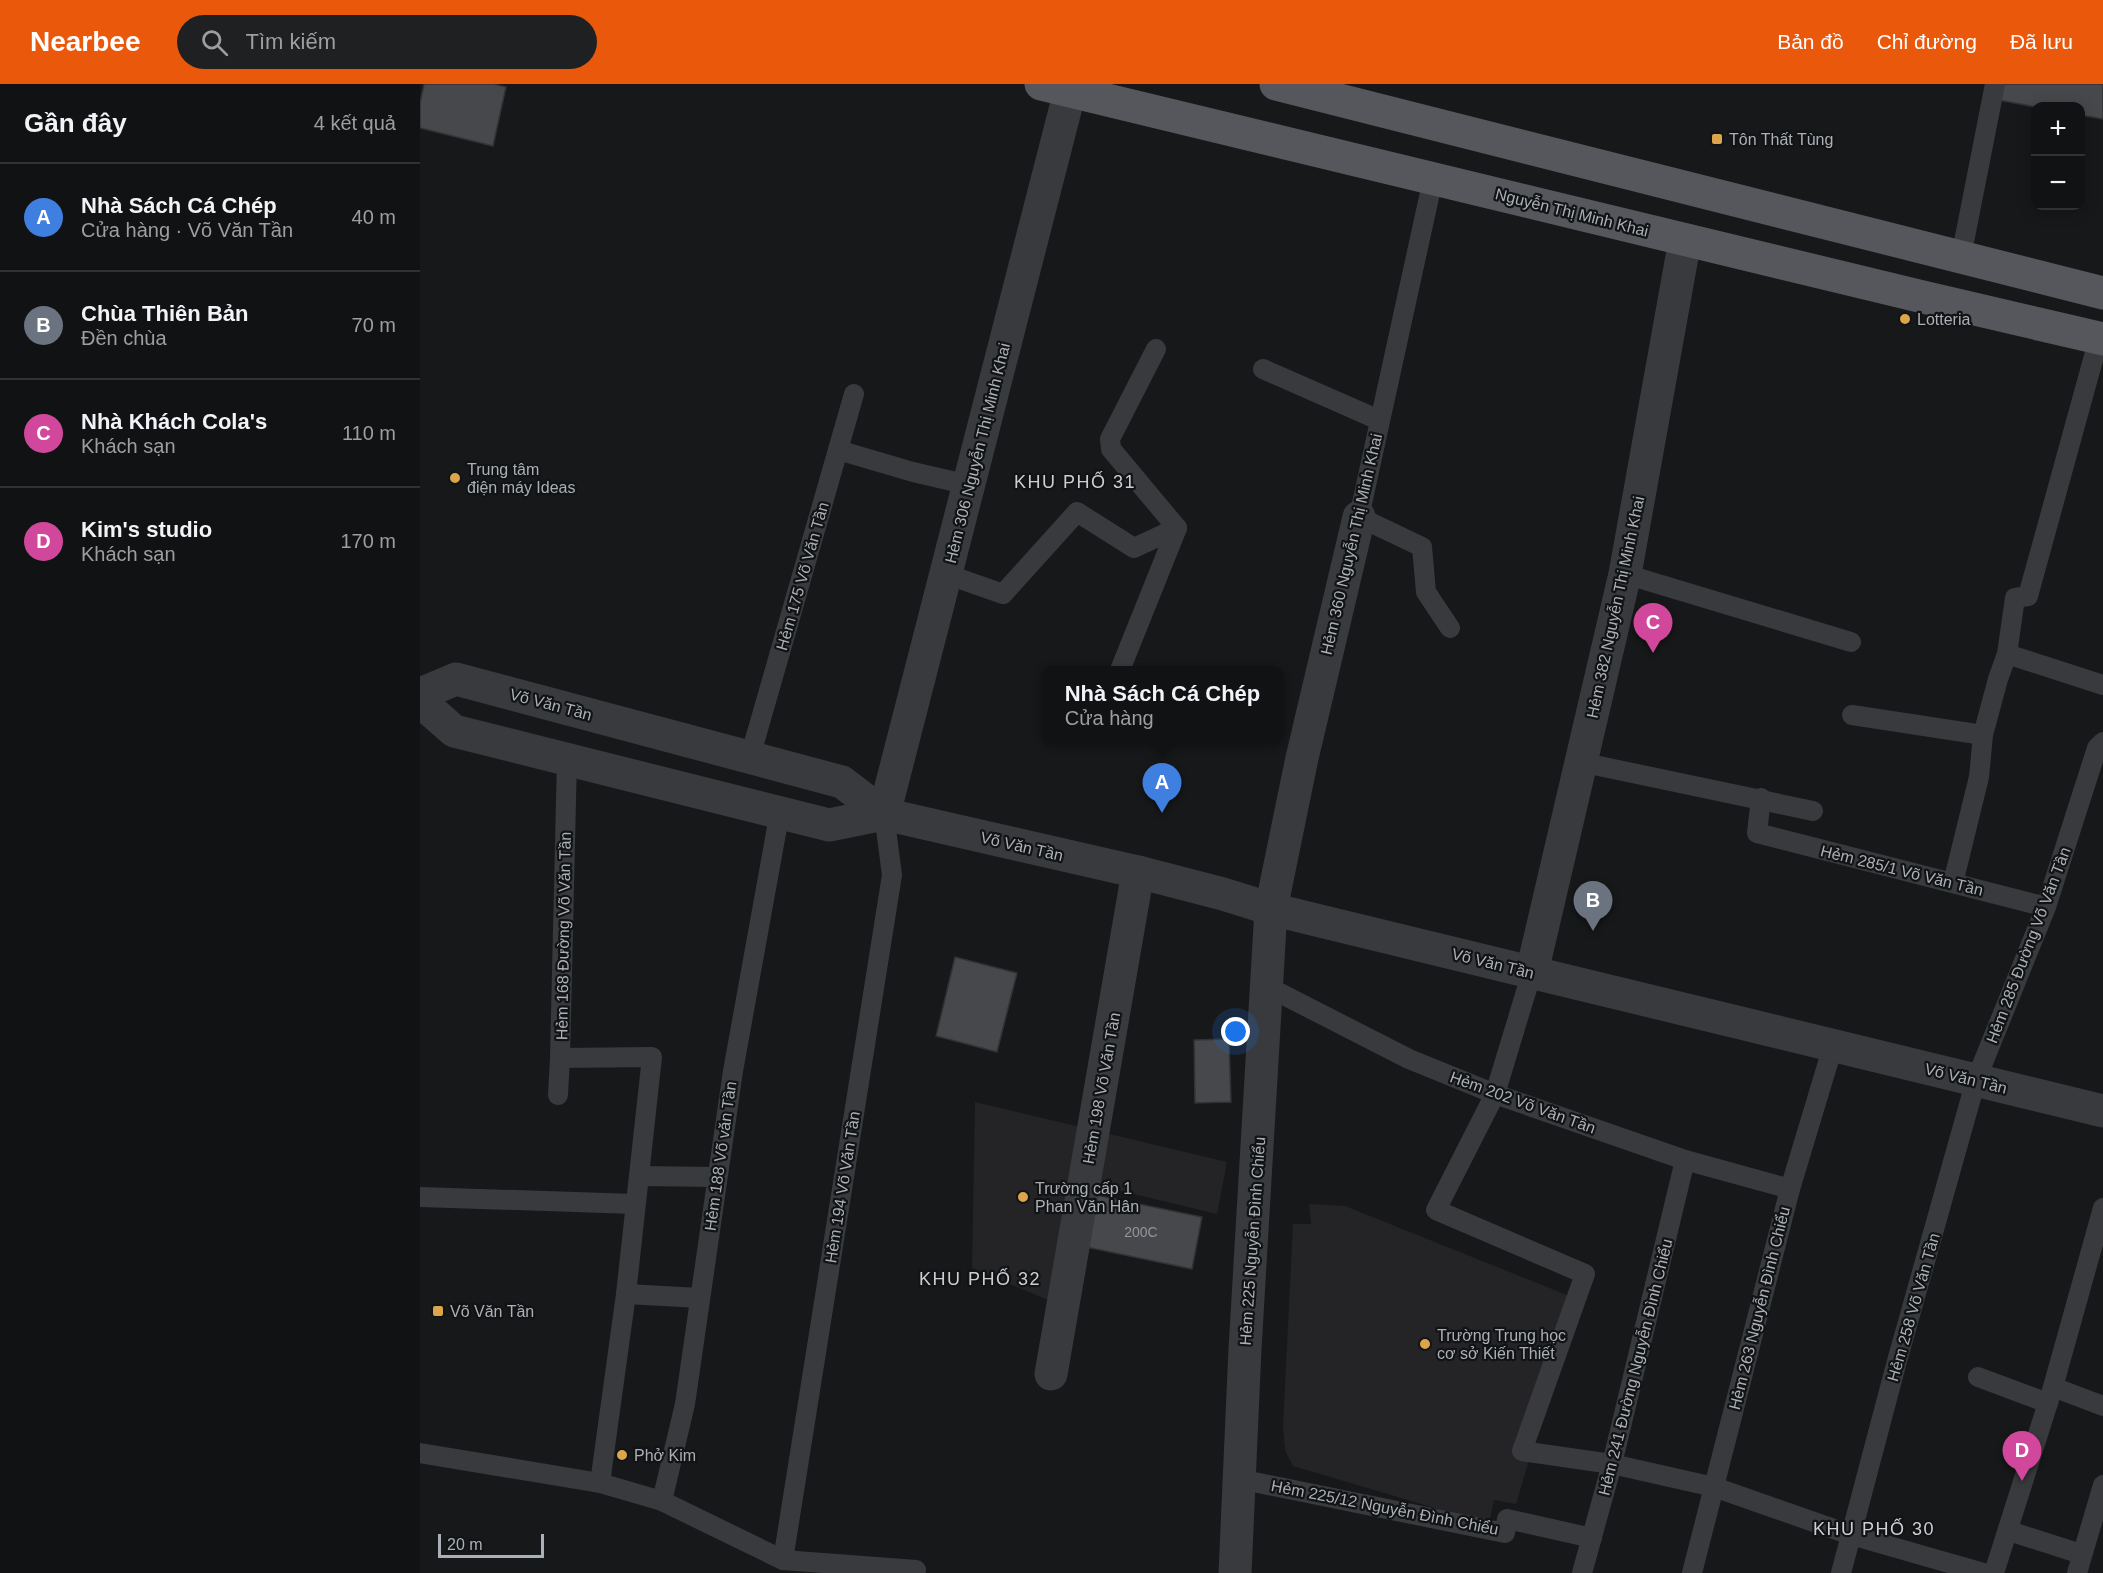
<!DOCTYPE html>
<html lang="vi">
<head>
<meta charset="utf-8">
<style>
	body { margin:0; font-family:Arial,sans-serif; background:#1e2021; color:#f1f3f6 }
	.controls { position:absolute; right:18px; top:18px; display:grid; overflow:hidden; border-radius:12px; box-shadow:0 3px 15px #0003 }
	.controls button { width:54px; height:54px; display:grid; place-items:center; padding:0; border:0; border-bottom:2px solid #303233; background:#111213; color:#f1f3f6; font:30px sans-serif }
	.scale { position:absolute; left:18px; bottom:15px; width:106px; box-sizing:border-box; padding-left:6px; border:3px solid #abb0b7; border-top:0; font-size:16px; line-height:21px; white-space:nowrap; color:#abb0b7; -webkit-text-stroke:4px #121314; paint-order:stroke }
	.you { position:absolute; left:816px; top:948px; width:21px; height:21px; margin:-15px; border:4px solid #fff; border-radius:50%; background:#1a73e8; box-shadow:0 0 0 9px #1a73e833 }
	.badge { display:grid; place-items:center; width:39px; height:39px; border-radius:50%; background:#ea580c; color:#fff; font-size:20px; font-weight:700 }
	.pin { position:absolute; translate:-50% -50px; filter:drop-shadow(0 2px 3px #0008) }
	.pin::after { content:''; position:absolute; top:32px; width:21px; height:18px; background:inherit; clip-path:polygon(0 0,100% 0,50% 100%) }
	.popup { position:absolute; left:621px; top:582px; width:243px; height:78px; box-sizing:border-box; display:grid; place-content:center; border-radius:12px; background:#111213; filter:drop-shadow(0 2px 4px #0005); font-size:20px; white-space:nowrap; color:#9c9ea0 }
	.popup b { font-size:22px; color:#f1f3f6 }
	.popup::after { content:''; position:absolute; left:50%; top:100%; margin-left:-12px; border:12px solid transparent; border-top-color:#111213 }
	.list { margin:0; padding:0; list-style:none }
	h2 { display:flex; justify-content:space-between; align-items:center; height:78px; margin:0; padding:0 24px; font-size:26px }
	h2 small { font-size:20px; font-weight:400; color:#9c9ea0 }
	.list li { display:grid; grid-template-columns:39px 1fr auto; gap:18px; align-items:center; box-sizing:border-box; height:108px; padding:0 24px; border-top:2px solid #303233 }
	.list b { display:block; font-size:22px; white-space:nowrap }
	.list p { margin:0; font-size:20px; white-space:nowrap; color:#9c9ea0 }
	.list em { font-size:20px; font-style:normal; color:#9c9ea0 }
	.icon { flex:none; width:33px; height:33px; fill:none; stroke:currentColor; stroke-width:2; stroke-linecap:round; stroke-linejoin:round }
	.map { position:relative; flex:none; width:1683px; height:1489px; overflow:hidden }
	header { display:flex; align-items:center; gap:36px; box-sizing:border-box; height:84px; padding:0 30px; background:#ea580c; color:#fff }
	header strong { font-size:28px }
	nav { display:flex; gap:33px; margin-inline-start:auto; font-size:21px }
	.search { width:420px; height:54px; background:#1e2021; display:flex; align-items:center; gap:15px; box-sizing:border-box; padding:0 21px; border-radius:33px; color:#9c9ea0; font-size:22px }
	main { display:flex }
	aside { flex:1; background:#111213 }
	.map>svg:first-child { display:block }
	.built { fill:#242426 }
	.building { fill:#47484b; stroke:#323235; stroke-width:1.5 }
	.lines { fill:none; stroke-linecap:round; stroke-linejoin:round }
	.service { stroke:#393a3e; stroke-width:20 }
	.minor { stroke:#393a3e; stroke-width:33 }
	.tertiary { stroke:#393a3e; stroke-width:33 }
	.primary { stroke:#55575c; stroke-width:33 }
	.poi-dot { fill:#dda54b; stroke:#121314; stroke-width:2 }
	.labels { text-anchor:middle; stroke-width:4.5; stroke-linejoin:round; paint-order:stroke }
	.number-label { font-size:14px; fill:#92969c }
	.poi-label { font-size:16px; fill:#abb0b7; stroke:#121314; text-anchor:start }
	.street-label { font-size:16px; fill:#abb0b7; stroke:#121314 }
	.neighbourhood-label { font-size:18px; letter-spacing:1.5px; fill:#ccced4; stroke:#121314 }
</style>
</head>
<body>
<header>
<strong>Nearbee</strong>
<div class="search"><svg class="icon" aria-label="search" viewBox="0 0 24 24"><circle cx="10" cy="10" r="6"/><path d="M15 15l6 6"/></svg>Tìm kiếm</div>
<nav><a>Bản đồ</a><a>Chỉ đường</a><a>Đã lưu</a></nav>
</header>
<main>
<aside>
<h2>Gần đây<small>4 kết quả</small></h2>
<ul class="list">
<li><span class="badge" style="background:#3f7fe0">A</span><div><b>Nhà Sách Cá Chép</b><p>Cửa hàng · Võ Văn Tần</p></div><em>40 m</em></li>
<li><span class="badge" style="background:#6b7280">B</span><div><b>Chùa Thiên Bản</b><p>Đền chùa</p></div><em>70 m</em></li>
<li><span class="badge" style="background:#d1479c">C</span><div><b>Nhà Khách Cola's</b><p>Khách sạn</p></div><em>110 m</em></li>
<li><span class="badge" style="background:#d1479c">D</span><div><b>Kim's studio</b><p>Khách sạn</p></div><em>170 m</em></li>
</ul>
</aside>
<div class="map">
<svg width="1683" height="1489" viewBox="0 0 1683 1489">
	<rect width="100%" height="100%" fill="#171819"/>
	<g class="built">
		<polygon points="555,1018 807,1078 797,1130 655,1096 635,1219 552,1184"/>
		<polygon points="889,1120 925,1122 1157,1215 1096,1420 1074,1416 1069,1440 873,1382 865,1366 863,1343 873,1140 891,1140"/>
	</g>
	<g class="building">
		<polygon points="4,0 74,0 86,3 73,62 0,44 0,19"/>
		<polygon points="1581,0 1683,0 1683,35 1660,31 1660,22 1616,23 1578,16"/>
		<polygon points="535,873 597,889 577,968 516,952"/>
		<polygon points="809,955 811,1018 775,1019 774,956"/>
		<polygon points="671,1110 782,1133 772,1185 661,1162"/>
	</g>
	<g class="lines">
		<g class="service">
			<polyline points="1013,95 939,433 1002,463 1006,508 1030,544"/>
			<polyline points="1541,173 1575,0"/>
			<polyline points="736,265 690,355 691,365 757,444"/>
			<polyline points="843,285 959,336"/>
			<polyline points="418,366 493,388 549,401"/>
			<polyline points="526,490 583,510 657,428 714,464 757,444"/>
			<polyline points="1205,490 1431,558"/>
			<polyline points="1587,570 1595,514 1608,512 1679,254"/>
			<polyline points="700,586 757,444"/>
			<polyline points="1432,631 1563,651"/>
			<polyline points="330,673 434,310"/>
			<polyline points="147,674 140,974 232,973 206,1210 180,1399"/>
			<polyline points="1160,678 1393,727"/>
			<polyline points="1341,714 1337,749 1626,823"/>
			<polyline points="1533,799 1559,693 1563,651 1578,595 1587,570 1683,601"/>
			<polyline points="1112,888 1075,1010 1016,1126 1165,1190 1102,1367 1192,1380 1294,1403 1431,1451 1564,1489"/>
			<polyline points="848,903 989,975 1075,1010 1265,1076 1370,1105"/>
			<polyline points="138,1011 140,974"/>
			<polyline points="219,1092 296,1093"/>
			<polyline points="0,1113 215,1120"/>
			<polyline points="206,1210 280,1214"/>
			<polyline points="1558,1293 1628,1319"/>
			<polyline points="1633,1303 1683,1322"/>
			<polyline points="0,1369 180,1399 242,1417 363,1476 496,1486"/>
			<polyline points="819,1395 1085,1449 1087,1435 1172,1454"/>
			<polyline points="242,1417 265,1320 313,987 360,727"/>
			<polyline points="1589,1447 1661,1470"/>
			<polyline points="363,1476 472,791 464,730"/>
			<polyline points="1162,1489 1192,1380 1265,1076"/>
			<polyline points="1272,1489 1370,1105 1413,962"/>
			<polyline points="1421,1489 1477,1277 1556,996 1626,823 1677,664 1683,658"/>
			<polyline points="1574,1489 1633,1303 1683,1124"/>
			<polyline points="1657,1489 1683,1401"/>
		</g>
		<g class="minor">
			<polyline points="464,730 650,7"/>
			<polyline points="1112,888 1205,490 1265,156"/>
			<polyline points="631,1290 718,788"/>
			<polyline points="815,1489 825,1265 851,825 882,674 939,433"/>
		</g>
		<g class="tertiary">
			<polyline points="0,610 36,595 422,698 464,730"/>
			<polyline points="0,617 34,647 409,741 464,730 718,788 803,810 851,825 1683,1027"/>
		</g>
		<g class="primary">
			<polyline points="621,0 1503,213 1683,255"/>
			<polyline points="856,0 1683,209"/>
		</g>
	</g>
	<g class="poi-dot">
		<rect x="1291" y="49" width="12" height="12" rx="3"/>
		<circle cx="1485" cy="235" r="6"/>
		<circle cx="35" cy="394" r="6"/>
		<circle cx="603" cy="1113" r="6"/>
		<rect x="12" y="1221" width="12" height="12" rx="3"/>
		<circle cx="1005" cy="1260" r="6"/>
		<circle cx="202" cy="1371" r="6"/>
	</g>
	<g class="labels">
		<g class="number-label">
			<text x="721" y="1153">200C</text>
		</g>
		<g class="poi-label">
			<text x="1309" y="61">Tôn Thất Tùng</text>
			<text x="1497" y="241">Lotteria</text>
			<text x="47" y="391">Trung tâm<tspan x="47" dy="18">điện máy Ideas</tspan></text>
			<text x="615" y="1110">Trường cấp 1<tspan x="615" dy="18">Phan Văn Hân</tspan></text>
			<text x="30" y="1233">Võ Văn Tần</text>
			<text x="1017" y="1257">Trường Trung học<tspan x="1017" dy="18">cơ sở Kiến Thiết</tspan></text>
			<text x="214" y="1377">Phở Kim</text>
		</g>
		<g class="street-label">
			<text transform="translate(1152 128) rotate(14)" y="6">Nguyễn Thị Minh Khai</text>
			<text transform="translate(557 369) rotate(-76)" y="6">Hẻm 306 Nguyễn Thị Minh Khai</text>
			<text transform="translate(931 460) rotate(-77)" y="6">Hẻm 360 Nguyễn Thị Minh Khai</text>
			<text transform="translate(382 492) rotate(-74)" y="6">Hẻm 175 Võ Văn Tần</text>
			<text transform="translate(1195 523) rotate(-78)" y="6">Hẻm 382 Nguyễn Thị Minh Khai</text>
			<text transform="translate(131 620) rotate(15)" y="6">Võ Văn Tần</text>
			<text transform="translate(602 762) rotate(13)" y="6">Võ Văn Tần</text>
			<text transform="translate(1482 786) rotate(14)" y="6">Hẻm 285/1 Võ Văn Tần</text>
			<text transform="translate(143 852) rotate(-89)" y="6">Hẻm 168 Đường Võ Văn Tần</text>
			<text transform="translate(1608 861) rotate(-69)" y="6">Hẻm 285 Đường Võ Văn Tần</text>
			<text transform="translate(1073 879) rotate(14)" y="6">Võ Văn Tần</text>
			<text transform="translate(1546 994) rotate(14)" y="6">Võ Văn Tần</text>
			<text transform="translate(681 1004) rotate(-80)" y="6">Hẻm 198 Võ Văn Tần</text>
			<text transform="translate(1103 1018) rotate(20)" y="6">Hẻm 202 Võ Văn Tần</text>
			<text transform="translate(300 1072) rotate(-82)" y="6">Hẻm 188 Võ văn Tần</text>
			<text transform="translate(422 1103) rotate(-81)" y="6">Hẻm 194 Võ Văn Tần</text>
			<text transform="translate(832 1157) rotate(-86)" y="6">Hẻm 225 Nguyễn Ðình Chiểu</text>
			<text transform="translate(1493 1223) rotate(-74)" y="6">Hẻm 258 Võ Văn Tần</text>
			<text transform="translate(1339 1224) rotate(-76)" y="6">Hẻm 263 Nguyễn Ðình Chiểu</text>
			<text transform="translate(1215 1283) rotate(-76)" y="6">Hẻm 241 Đường Nguyễn Đình Chiểu</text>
			<text transform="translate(965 1423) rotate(11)" y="6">Hẻm 225/12 Nguyễn Ðình Chiểu</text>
		</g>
		<g class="neighbourhood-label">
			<text x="655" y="404">KHU PHỐ 31</text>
			<text x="560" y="1201">KHU PHỐ 32</text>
			<text x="1454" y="1451">KHU PHỐ 30</text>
		</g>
	</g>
</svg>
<div class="controls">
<button>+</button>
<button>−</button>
</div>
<div class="scale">20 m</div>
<div class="you"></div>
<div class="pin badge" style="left:742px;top:729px;background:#3f7fe0">A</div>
<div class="popup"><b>Nhà Sách Cá Chép</b>Cửa hàng</div>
<div class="pin badge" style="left:1173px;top:847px;background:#6b7280">B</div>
<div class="pin badge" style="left:1233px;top:569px;background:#d1479c">C</div>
<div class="pin badge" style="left:1602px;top:1397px;background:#d1479c">D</div>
</div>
</main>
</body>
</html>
